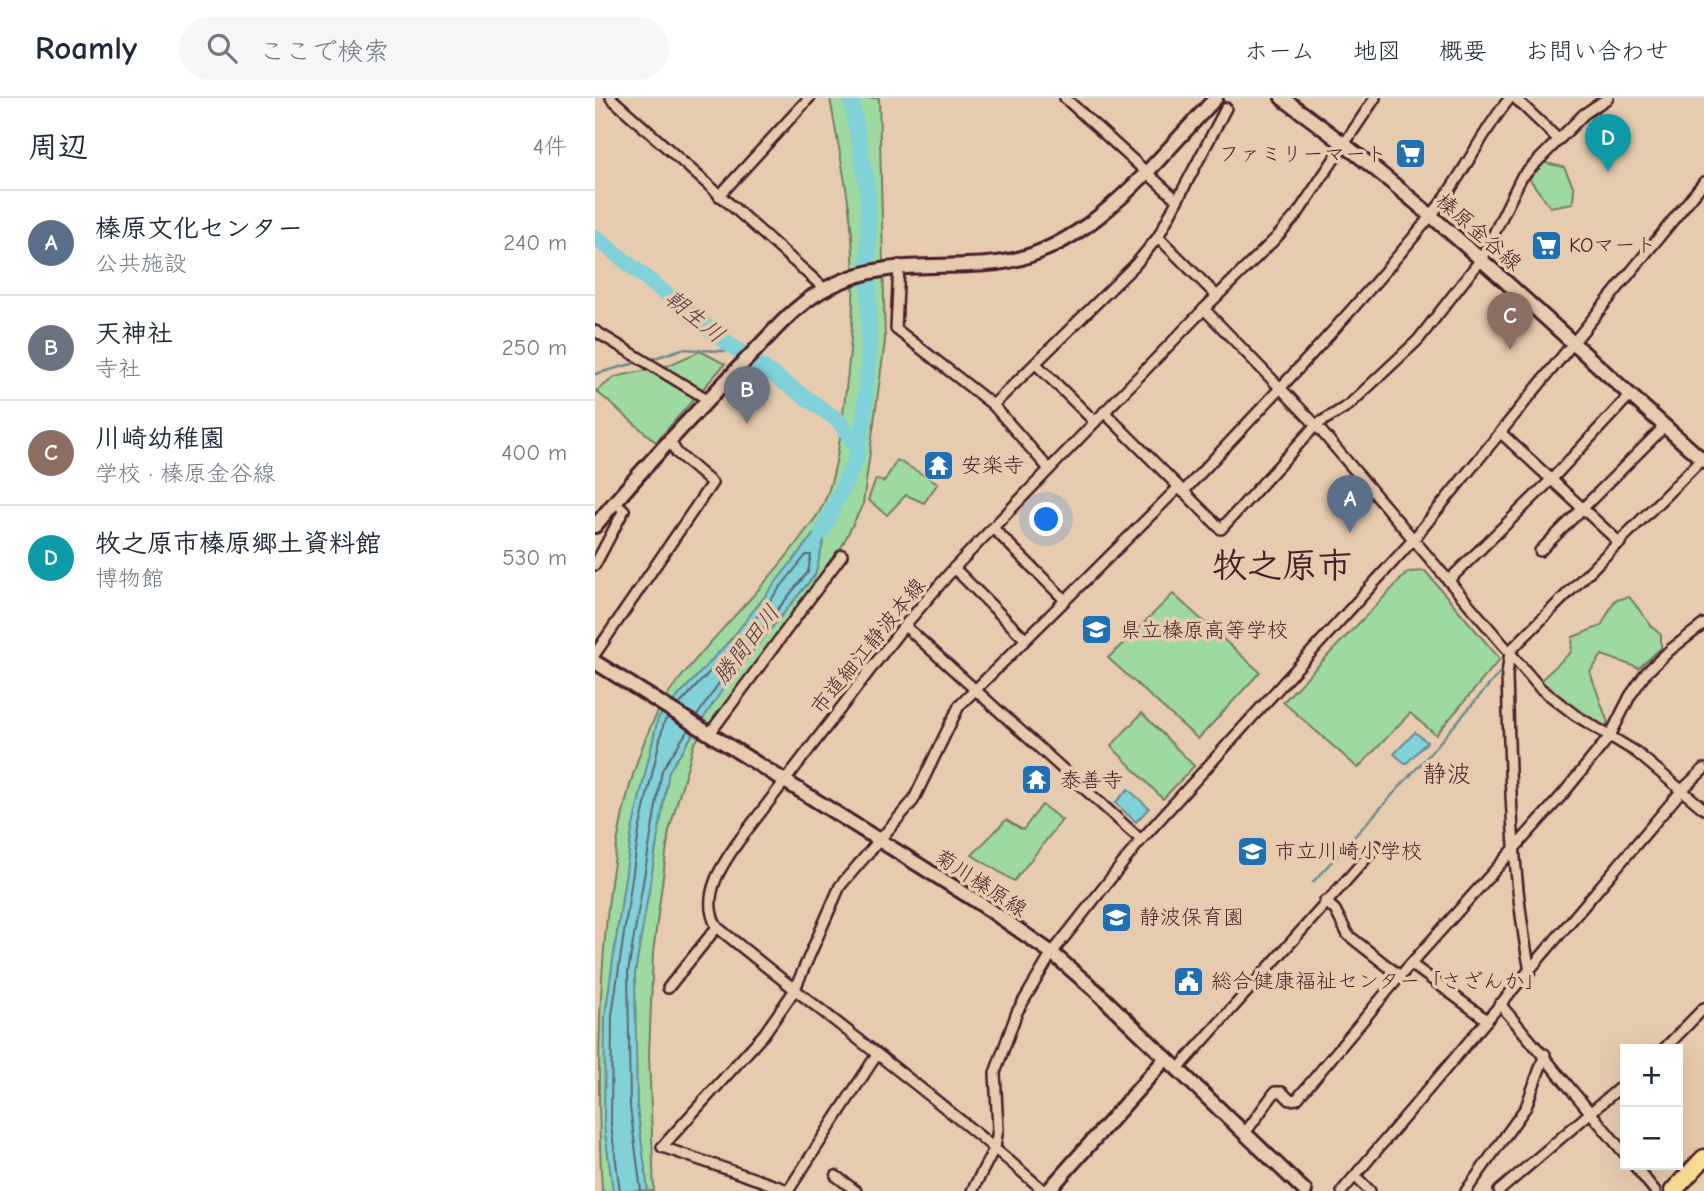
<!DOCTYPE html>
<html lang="ja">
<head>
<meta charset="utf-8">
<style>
	body { margin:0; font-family:"Comic Neue","Klee One",sans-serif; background:#f6f6f7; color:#1f2937 }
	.controls { position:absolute; right:21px; bottom:21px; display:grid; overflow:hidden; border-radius:0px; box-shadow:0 7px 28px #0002 }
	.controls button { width:63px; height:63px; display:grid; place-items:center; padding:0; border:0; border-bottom:2px solid #e0e1e3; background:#fff; color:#1f2937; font:35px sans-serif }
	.you { position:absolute; left:452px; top:422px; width:24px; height:24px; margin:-18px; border:5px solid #fff; border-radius:50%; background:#1a73e8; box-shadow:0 0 0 10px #1a73e833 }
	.badge { display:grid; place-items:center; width:46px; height:46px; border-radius:50%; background:#7c3aed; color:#fff; font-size:23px; font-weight:700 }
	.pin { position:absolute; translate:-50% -58px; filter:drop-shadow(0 2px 4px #0008) }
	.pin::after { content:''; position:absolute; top:37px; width:24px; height:21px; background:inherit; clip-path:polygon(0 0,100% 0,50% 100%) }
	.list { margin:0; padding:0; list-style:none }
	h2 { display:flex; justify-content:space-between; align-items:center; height:91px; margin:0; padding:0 28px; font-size:30px }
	h2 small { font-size:23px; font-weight:400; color:#747a83 }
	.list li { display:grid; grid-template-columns:46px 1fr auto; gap:21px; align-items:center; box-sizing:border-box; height:105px; padding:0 28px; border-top:2px solid #e0e1e3 }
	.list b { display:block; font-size:26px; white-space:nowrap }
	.list p { margin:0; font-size:23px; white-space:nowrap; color:#747a83 }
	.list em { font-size:23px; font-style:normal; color:#747a83 }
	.icon { flex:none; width:38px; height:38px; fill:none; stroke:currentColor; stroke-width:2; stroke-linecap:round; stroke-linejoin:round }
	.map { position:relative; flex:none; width:1109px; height:1093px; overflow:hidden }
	header { display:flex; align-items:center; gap:42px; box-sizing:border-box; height:98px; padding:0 35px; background:#fff; border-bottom:2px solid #e0e1e3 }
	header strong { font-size:33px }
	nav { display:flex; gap:38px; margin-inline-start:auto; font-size:24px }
	.search { width:490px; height:63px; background:#f6f6f7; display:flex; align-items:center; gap:18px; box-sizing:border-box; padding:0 24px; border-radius:38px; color:#747a83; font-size:26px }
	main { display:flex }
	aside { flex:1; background:#fff }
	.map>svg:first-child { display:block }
	.green { fill:#9ed9a0; stroke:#747c66; stroke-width:2 }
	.water { fill:#80d1d8; stroke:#6a8a93; stroke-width:2 }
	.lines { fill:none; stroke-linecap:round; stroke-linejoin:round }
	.shore { stroke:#606670; stroke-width:2 }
	.stream { stroke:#6a8a93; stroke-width:2.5 }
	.river { stroke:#80d1d8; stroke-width:16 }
	.street-casing { stroke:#4a1f2b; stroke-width:14 }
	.secondary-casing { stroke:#4a1f2b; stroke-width:18 }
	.highway-casing { stroke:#4a1f2b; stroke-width:21 }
	.street { stroke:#e7cbae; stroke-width:9 }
	.secondary { stroke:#e7cbae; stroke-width:12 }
	.highway { stroke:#fdde96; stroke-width:16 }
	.labels { text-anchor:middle; stroke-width:7; stroke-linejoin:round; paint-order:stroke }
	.poi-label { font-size:21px; fill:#4a1f2b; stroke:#e7cbae; text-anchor:start }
	.street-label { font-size:21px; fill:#4a1f2b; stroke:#e7cbae }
	.water-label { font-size:23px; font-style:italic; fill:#523a45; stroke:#e7cbae }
	.quarter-label { font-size:24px; fill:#4a1f2b; stroke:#e7cbae }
	.town-label { font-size:35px; font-weight:bold; fill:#4a1f2b; stroke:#e7cbae }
</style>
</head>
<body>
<header>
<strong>Roamly</strong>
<div class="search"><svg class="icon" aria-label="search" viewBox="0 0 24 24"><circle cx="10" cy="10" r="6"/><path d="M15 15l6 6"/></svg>ここで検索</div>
<nav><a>ホーム</a><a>地図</a><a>概要</a><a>お問い合わせ</a></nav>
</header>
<main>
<aside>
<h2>周辺<small>4件</small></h2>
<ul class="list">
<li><span class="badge" style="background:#5c6f8a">A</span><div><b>榛原文化センター</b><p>公共施設</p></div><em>240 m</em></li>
<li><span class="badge" style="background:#6b7280">B</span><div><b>天神社</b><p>寺社</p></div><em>250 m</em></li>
<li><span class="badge" style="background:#8d6e63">C</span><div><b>川崎幼稚園</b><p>学校 · 榛原金谷線</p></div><em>400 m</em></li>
<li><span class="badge" style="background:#0f9aa8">D</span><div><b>牧之原市榛原郷土資料館</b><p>博物館</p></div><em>530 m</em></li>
</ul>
</aside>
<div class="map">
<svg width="1109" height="1093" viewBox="0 0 1109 1093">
	<rect width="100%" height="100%" fill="#e7cbae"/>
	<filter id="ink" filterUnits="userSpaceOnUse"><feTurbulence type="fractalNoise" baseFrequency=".0143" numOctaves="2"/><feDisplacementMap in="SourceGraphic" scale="14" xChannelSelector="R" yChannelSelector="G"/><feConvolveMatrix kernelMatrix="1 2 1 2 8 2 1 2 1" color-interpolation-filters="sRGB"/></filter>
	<g filter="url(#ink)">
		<g class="green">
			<path d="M235,0h49l6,243 -22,163 -32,64 -137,176 -25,87 -16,122 -4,101 5,137h-52c-7,-130 -7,-394 70,-502 39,-53 90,-97 129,-152 6,-9 15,-18 20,-28 15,-30 19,-70 23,-103 8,-65 14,-133 5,-198 -5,-37 -13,-74 -19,-110z"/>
			<polygon points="946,64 969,69 979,90 978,105 955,109 933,79"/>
			<polygon points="105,253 130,266 61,344 1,293 20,279 74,267"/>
			<polygon points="302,362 343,385 329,405 311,397 292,417 273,402 281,381 289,384"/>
			<polygon points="830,473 905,561 841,637 815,615 763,670 688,604 813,474"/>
			<polygon points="578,496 665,574 603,641 513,560"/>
			<path d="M1034,499c12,13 18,27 32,38v13l-22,20 -37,-13 -12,17 18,51 -8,7 -60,-42 3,-10 28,-26 2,-15 28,-11 14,-26z"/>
			<polygon points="547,615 599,668 568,701 516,648"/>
			<polygon points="447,707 467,722 419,783 377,757 411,722 428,732"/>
		</g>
		<g class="water">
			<polygon points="236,414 220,477 133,583 74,673 40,875 42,1009 53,1093 18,1093 9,1028 10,917 37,732 63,620 137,540"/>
			<polygon points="820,634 832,644 811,666 799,656"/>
			<polygon points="533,691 554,710 541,724 520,705"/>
		</g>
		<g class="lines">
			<g class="shore">
				<polyline points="84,607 142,544 211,457 216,457 213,474 128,579 102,618"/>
				<polyline points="25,1093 16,1027 17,917 44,733 69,624 73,619"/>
				<polyline points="46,1093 35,1009 33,874 67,672 93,632"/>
			</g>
			<g class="stream">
				<polyline points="54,262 87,251 145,254"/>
				<polyline points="0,276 44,264"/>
				<polyline points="718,784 831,660 907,572"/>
			</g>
			<g class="river">
				<polyline points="0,139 131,244 243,322 263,350"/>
				<polyline points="227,434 261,361 269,320 274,254 273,94 256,0"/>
			</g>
			<defs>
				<g id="street">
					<polyline points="16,0 230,191"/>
					<polyline points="470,0 582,102"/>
					<polyline points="920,0 963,41"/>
					<polyline points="124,98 214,0"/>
					<polyline points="563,139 622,198"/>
					<polyline points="304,167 301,231 398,307 454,371"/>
					<polyline points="609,211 721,327 945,590 980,617 1041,654 1109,711"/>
					<polyline points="0,233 112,301"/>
					<polyline points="441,266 500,324"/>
					<polyline points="398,307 540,167 563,139 631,10"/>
					<polyline points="509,314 626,431 721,327 754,307 823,242 887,160 926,80 989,16 1013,0"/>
					<polyline points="906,335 1025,445"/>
					<path d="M588,394c85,-91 173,-182 250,-279 30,-36 47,-79 77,-115"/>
					<polyline points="398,430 469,501"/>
					<polyline points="945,453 1069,329"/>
					<polyline points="0,467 29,412 20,404"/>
					<polyline points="359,470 429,540"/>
					<polyline points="854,482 956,382 1035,297"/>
					<polyline points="310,528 546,742"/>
					<polyline points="0,556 117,385 82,355 74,341"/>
					<polyline points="115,635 247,457"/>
					<polyline points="730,803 740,812 753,837 805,878"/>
					<polyline points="816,866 892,922"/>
					<path d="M935,873c-19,-98 -20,-197 -23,-296l3,-24 194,-194"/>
					<polyline points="73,890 122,829"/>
					<polyline points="905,906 1030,1056"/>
					<polyline points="1069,951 1109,910"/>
					<polyline points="583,971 782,748"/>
					<polyline points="650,1035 680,994 687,994 695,1002 702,1001 805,878 968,696 1015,638 1035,598 1051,575 1075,552 1109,526"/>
					<polyline points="1039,1067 1060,1093"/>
					<polyline points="241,1078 261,1093"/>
					<polyline points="761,1079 775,1093"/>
					<polyline points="193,1092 67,1049 169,936 199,893 245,788 318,703 364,608 583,390"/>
					<polyline points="193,1093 281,958"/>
					<polyline points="377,1093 400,1049 403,1031 400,975 422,914 457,855 546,742 817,443 1109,84"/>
					<path d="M449,1093c-105,-93 -219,-175 -327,-264 -18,-31 6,-64 24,-89l159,-207 54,-63 250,-259 72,-71 22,-25 77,-115"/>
					<polyline points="747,1093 1088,691 1109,671"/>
					<polyline points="871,1093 931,1009 950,956"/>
					<polyline points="904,1093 1030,985"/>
				</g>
				<g id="secondary">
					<path d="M687,0c152,108 282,241 422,363"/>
					<path d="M0,428c47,-58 98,-110 149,-164 27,-27 52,-60 87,-76 57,-28 107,-16 166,-23 92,-11 158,-102 219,-165"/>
					<polyline points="0,564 386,806 457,855 501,893 710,1093"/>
					<polyline points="453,1093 571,960"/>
				</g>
				<polyline id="highway" points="1078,1093 1109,1060"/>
			</defs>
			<use href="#street" class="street-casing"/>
			<use href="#secondary" class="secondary-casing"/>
			<use href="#highway" class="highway-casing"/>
			<use href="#street" class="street"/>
			<use href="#secondary" class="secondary"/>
			<use href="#highway" class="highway"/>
		</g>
	</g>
	<defs>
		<symbol id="supermarket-square" viewBox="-11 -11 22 22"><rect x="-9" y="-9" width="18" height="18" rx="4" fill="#1f6fb2" stroke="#e7cbae"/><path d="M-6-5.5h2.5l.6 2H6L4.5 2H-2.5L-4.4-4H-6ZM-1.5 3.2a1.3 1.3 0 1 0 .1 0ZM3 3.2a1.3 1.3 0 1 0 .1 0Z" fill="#fff"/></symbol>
		<symbol id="temple-square" viewBox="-11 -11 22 22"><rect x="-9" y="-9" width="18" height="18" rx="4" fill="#1f6fb2" stroke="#e7cbae"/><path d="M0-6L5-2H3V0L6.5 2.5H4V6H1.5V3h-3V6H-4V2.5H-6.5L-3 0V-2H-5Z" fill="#fff"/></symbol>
		<symbol id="school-square" viewBox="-11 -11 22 22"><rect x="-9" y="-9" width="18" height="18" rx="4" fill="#1f6fb2" stroke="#e7cbae"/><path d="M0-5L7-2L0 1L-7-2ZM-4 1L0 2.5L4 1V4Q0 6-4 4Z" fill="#fff"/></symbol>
		<symbol id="civic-square" viewBox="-11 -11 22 22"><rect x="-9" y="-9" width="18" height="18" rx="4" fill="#1f6fb2" stroke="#e7cbae"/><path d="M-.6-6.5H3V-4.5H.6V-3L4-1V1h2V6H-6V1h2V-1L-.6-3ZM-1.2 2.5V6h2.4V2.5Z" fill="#fff"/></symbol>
	</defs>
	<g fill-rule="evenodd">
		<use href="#supermarket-square" x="798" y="38" width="35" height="35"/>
		<use href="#supermarket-square" x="934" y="130" width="35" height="35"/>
		<use href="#temple-square" x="326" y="350" width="35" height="35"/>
		<use href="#school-square" x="484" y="514" width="35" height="35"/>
		<use href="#temple-square" x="424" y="664" width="35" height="35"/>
		<use href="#school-square" x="640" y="736" width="35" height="35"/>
		<use href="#school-square" x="504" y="802" width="35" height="35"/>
		<use href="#civic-square" x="576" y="866" width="35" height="35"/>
	</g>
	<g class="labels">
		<g class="poi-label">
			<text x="792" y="63" text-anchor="end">ファミリーマート</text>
			<text x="974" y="154">KOマート</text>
			<text x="366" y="374">安楽寺</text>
			<text x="525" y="539">県立榛原高等学校</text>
			<text x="465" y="689">泰善寺</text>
			<text x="680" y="760">市立川崎小学校</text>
			<text x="544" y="826">静波保育園</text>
			<text x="616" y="890">総合健康福祉センター「さざんか」</text>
		</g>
		<g class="street-label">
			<text transform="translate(884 134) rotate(41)" y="7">榛原金谷線</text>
			<text transform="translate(273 548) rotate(-51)" y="7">市道細江静波本線</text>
			<text transform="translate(386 785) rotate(33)" y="7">菊川榛原線</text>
		</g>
		<g class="water-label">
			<text transform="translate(100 218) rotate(39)" y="8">朝生川</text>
			<text transform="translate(151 546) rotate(-52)" y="8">勝間田川</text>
		</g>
		<g class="quarter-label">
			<text x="852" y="684">静波</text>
		</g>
		<g class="town-label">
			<text x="687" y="479">牧之原市</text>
		</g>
	</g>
</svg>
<div class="controls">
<button>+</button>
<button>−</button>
</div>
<div class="you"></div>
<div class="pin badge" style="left:755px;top:435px;background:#5c6f8a">A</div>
<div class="pin badge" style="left:152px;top:326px;background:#6b7280">B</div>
<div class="pin badge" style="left:915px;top:252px;background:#8d6e63">C</div>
<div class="pin badge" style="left:1013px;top:74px;background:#0f9aa8">D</div>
</div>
</main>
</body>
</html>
